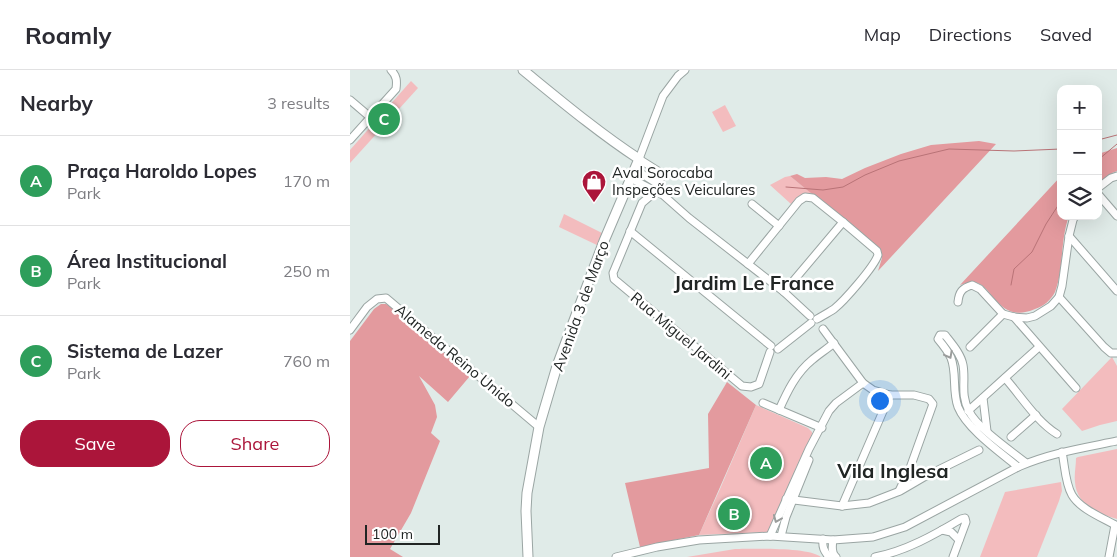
<!DOCTYPE html>
<html lang="en">
<head>
<meta charset="utf-8">
<style>
	body { margin:0; font-family:Mulish,sans-serif; background:#f7f7f7; color:#2b2b33 }
	.controls { position:absolute; right:15px; top:15px; display:grid; overflow:hidden; border-radius:10px; box-shadow:0 5px 20px #0002 }
	.controls button { width:45px; height:45px; display:grid; place-items:center; padding:0; border:0; border-bottom:1px solid #e1e1e2; background:#fff; color:#2b2b33; font:25px sans-serif }
	.scale { position:absolute; left:15px; bottom:12px; width:75px; box-sizing:border-box; padding-left:5px; border:2px solid #212524; border-top:0; font-size:14px; line-height:18px; white-space:nowrap; color:#212524; -webkit-text-stroke:4px #fff; paint-order:stroke }
	.you { position:absolute; left:529px; top:330px; width:18px; height:18px; margin:-12px; border:4px solid #fff; border-radius:50%; background:#1a73e8; box-shadow:0 0 0 8px #1a73e833 }
	.badge { display:grid; place-items:center; width:32px; height:32px; border-radius:50%; background:#ab153a; color:#fff; font-size:16px; font-weight:700 }
	.pin { position:absolute; translate:-50% -50%; border:2px solid #fff; box-shadow:0 1px 5px #0006 }
	.list { margin:0; padding:0; list-style:none }
	h2 { display:flex; justify-content:space-between; align-items:center; height:65px; margin:0; padding:0 20px; font-size:21px }
	h2 small { font-size:16px; font-weight:400; color:#7c7c81 }
	.list li { display:grid; grid-template-columns:32px 1fr auto; gap:15px; align-items:center; box-sizing:border-box; height:90px; padding:0 20px; border-top:1px solid #e1e1e2 }
	.list b { display:block; font-size:19px; white-space:nowrap }
	.list p { margin:0; font-size:16px; white-space:nowrap; color:#7c7c81 }
	.list em { font-size:16px; font-style:normal; color:#7c7c81 }
	.actions { display:flex; gap:10px; padding:15px 20px }
	.actions a { flex:1; padding:11px 0; border:1px solid #ab153a; border-radius:20px; text-align:center; font-size:18px; color:#ab153a }
	.actions .main { background:#ab153a; color:#fff }
	.icon { flex:none; width:28px; height:28px; fill:none; stroke:currentColor; stroke-width:2; stroke-linecap:round; stroke-linejoin:round }
	.map { position:relative; flex:none; width:767px; height:487px; overflow:hidden }
	header { display:flex; align-items:center; gap:30px; box-sizing:border-box; height:70px; padding:0 25px; background:#fff; border-bottom:1px solid #e1e1e2 }
	header strong { font-size:24px }
	nav { display:flex; gap:28px; margin-inline-start:auto; font-size:18px }
	main { display:flex }
	aside { flex:1; background:#fff }
	.map>svg:first-child { display:block }
	.green { fill:#f3bcbe }
	.forest { fill:#e39a9e }
	.lines { fill:none; stroke-linecap:round; stroke-linejoin:round }
	.stream { stroke:#b97377; stroke-width:1 }
	.minor-casing { stroke:#9aa5a3; stroke-width:9 }
	.major-casing { stroke:#9aa5a3; stroke-width:11 }
	.minor { stroke:#fff; stroke-width:7 }
	.major { stroke:#fff; stroke-width:9 }
	.oneway { stroke:#9b9d9c }
	.labels { text-anchor:middle; stroke-width:5; stroke-linejoin:round; paint-order:stroke }
	.poi-label { font-size:15px; fill:#212524; stroke:#fff; text-anchor:start }
	.street-label { font-size:15px; fill:#212524; stroke:#fff }
	.district-label { font-size:20px; font-weight:bold; fill:#212524; stroke:#fff }
</style>
</head>
<body>
<header>
<strong>Roamly</strong>
<nav><a>Map</a><a>Directions</a><a>Saved</a></nav>
</header>
<main>
<aside>
<h2>Nearby<small>3 results</small></h2>
<ul class="list">
<li><span class="badge" style="background:#2e9e5b">A</span><div><b>Praça Haroldo Lopes</b><p>Park</p></div><em>170 m</em></li>
<li><span class="badge" style="background:#2e9e5b">B</span><div><b>Área Institucional</b><p>Park</p></div><em>250 m</em></li>
<li><span class="badge" style="background:#2e9e5b">C</span><div><b>Sistema de Lazer</b><p>Park</p></div><em>760 m</em></li>
</ul>
<div class="actions"><a class="main">Save</a><a>Share</a></div>
</aside>
<div class="map">
<svg width="767" height="487" viewBox="0 0 767 487">
	<rect width="100%" height="100%" fill="#e0ebe8"/>
	<g class="green">
		<polygon points="61,11 68,18 0,93 0,80"/>
		<polygon points="375,35 386,56 373,62 362,42"/>
		<path d="M440,106l21,17c-10,0 -13,3 -20,11l-21,-19 15,-8z"/>
		<polygon points="214,144 254,164 249,176 209,157"/>
		<polygon points="762,287 767,296 767,351 750,355 732,361 712,339"/>
		<polygon points="406,335 458,358 462,362 462,367 419,462 349,465 370,419"/>
		<path d="M767,379v70c-19,-5 -41,-15 -42,-37 -1,-7 1,-16 1,-24l2,-1z"/>
		<polygon points="711,412 712,421 709,431 687,487 630,487 655,422"/>
		<path d="M385,479c18,0 73,-2 86,8h-134z"/>
	</g>
	<g class="forest">
		<polygon points="629,71 646,74 528,201 532,188 528,178 440,106 447,104 455,108 476,107 492,109 515,98 551,84 581,75"/>
		<polygon points="767,78 767,101 762,103 748,113 748,84"/>
		<path d="M711,106v40h8c-9,24 -5,53 -14,76 -4,8 -11,14 -20,17 -19,8 -30,3 -43,-13 -4,-5 -8,-10 -14,-13 -6,-2 -12,0 -18,2z"/>
		<polygon points="31,234 36,234 45,240 120,306 98,332 69,306 85,335 87,347 81,363 90,371 61,443 40,479 53,487 0,487 0,271 24,239"/>
		<polygon points="377,312 406,335 349,465 290,477 275,413 359,398 358,344"/>
	</g>
	<g class="lines">
		<g class="stream">
			<polyline points="748,70 767,65"/>
			<polyline points="748,90 767,74"/>
			<polyline points="436,117 473,120 493,117 515,105 549,91 599,79 664,81 711,79"/>
			<polyline points="661,215 664,199 682,182 696,154 711,131"/>
		</g>
		<defs>
			<g id="minor">
				<polyline points="335,0 328,6 313,26 289,89 308,101 311,107 306,121 292,133 263,203 264,209 392,316 401,317 409,314 420,282"/>
				<polyline points="0,30 20,47"/>
				<path d="M0,70l46,-51c1,-8 1,-13 -5,-19"/>
				<polyline points="284,99 308,114"/>
				<polyline points="280,108 313,125 339,148 434,222 460,246"/>
				<polyline points="748,118 761,108 767,106"/>
				<polyline points="748,124 767,146"/>
				<polyline points="402,134 429,156"/>
				<polyline points="280,161 421,276"/>
				<polyline points="719,166 767,221"/>
				<path d="M398,194l51,-63 6,-4 8,1 30,24 34,29 1,4c-4,12 -34,46 -44,54 -6,4 -12,7 -17,10"/>
				<polyline points="434,222 493,152"/>
				<polyline points="709,227 754,277 761,283 767,283"/>
				<path d="M608,232c1,-10 4,-14 14,-17l8,4 23,25 11,3 13,1 8,-2 16,-10 8,-9 3,-11 7,-50 4,-16 2,-4"/>
				<polyline points="664,247 726,318"/>
				<polyline points="473,259 513,313 523,320 540,325 564,325 579,329 583,334 560,398 549,421"/>
				<polyline points="0,260 17,237 27,229 36,228 189,357"/>
				<polyline points="620,277 653,244"/>
				<polyline points="428,279 461,253"/>
				<path d="M655,308c16,18 32,44 52,56"/>
				<polyline points="633,328 637,361"/>
				<polyline points="413,333 472,358"/>
				<path d="M429,340c8,-18 17,-37 33,-50 7,-6 15,-11 22,-17"/>
				<polyline points="618,341 689,277"/>
				<polyline points="661,367 686,345"/>
				<path d="M712,382c3,14 3,31 10,43 8,14 31,23 45,31"/>
				<path d="M668,397c-18,-15 -51,-38 -60,-60 -6,-16 -1,-34 -7,-49 -3,-7 -8,-13 -13,-19l2,-4h5c7,9 16,19 18,30 3,16 -3,29 6,46 7,16 42,40 57,52"/>
				<polyline points="436,429 492,436 519,433 550,421 574,407 629,380"/>
				<polyline points="492,436 540,325"/>
				<polyline points="592,460 601,462 609,470"/>
				<polyline points="420,466 459,379 479,341 486,333 513,313"/>
				<polyline points="431,466 436,447 459,390"/>
				<path d="M473,469c-1,8 1,12 6,18"/>
				<path d="M483,470c-1,6 -2,13 3,17"/>
				<path d="M266,487l41,-10 42,-7 71,-4 63,4 40,-3 32,-10 113,-60c32,-14 65,-19 99,-26"/>
				<path d="M525,487c31,-6 59,-22 86,-38l4,-1 1,4 -13,35"/>
				<polyline points="759,487 765,455"/>
			</g>
			<path id="major" d="M173,0c38,31 75,62 116,89l-35,82 -31,82 -16,43 -18,61 -12,66 -1,18 2,46"/>
		</defs>
		<use href="#minor" class="minor-casing"/>
		<use href="#major" class="major-casing"/>
		<use href="#minor" class="minor"/>
		<use href="#major" class="major"/>
	</g>
	<defs><path id="oneway-chevron" d="M-2-3.5L2.5 0L-2 3.5" fill="none" stroke-width="1.6" stroke-linecap="round" stroke-linejoin="round" transform="scale(1.25)"/></defs>
	<g class="oneway">
		<use href="#oneway-chevron" transform="translate(599 285) rotate(62)"/>
		<use href="#oneway-chevron" transform="translate(427 449) rotate(113)"/>
	</g>
	<defs>
		<symbol id="shop-pin" viewBox="-11 -11 22 30"><path d="M0 17L-7.5 6A9.5 9.5 0 1 1 7.5 6Z" fill="#ab153a" stroke="#fff"/><path d="M-5-2.5h2.3a2.7 3.5 0 0 1 5.4 0H5L5.5 6h-11ZM-1.5-2.5h3a1.5 2.3 0 0 0-3 0Z" fill="#fff"/></symbol>
	</defs>
	<g fill-rule="evenodd">
		<use href="#shop-pin" x="230" y="98" width="28" height="38"/>
	</g>
	<g class="labels">
		<g class="poi-label">
			<text x="262" y="108">Aval Sorocaba<tspan x="262" dy="17">Inspeções Veiculares</tspan></text>
		</g>
		<g class="street-label">
			<text transform="translate(231 236) rotate(-70)" y="5">Avenida 3 de Março</text>
			<text transform="translate(331 266) rotate(40)" y="5">Rua Miguel Jardini</text>
			<text transform="translate(105 286) rotate(40)" y="5">Alameda Reino Unido</text>
		</g>
		<g class="district-label">
			<text x="404" y="220">Jardim Le France</text>
			<text x="543" y="408">Vila Inglesa</text>
		</g>
	</g>
</svg>
<div class="controls">
<button>+</button>
<button>−</button>
<button><svg class="icon" aria-label="layers" viewBox="0 0 24 24"><path d="M12 4l9 5-9 5-9-5zM3 14l9 5 9-5"/></svg></button>
</div>
<div class="scale">100 m</div>
<div class="you"></div>
<div class="pin badge" style="left:416px;top:393px;background:#2e9e5b">A</div>
<div class="pin badge" style="left:384px;top:444px;background:#2e9e5b">B</div>
<div class="pin badge" style="left:34px;top:49px;background:#2e9e5b">C</div>
</div>
</main>
</body>
</html>
